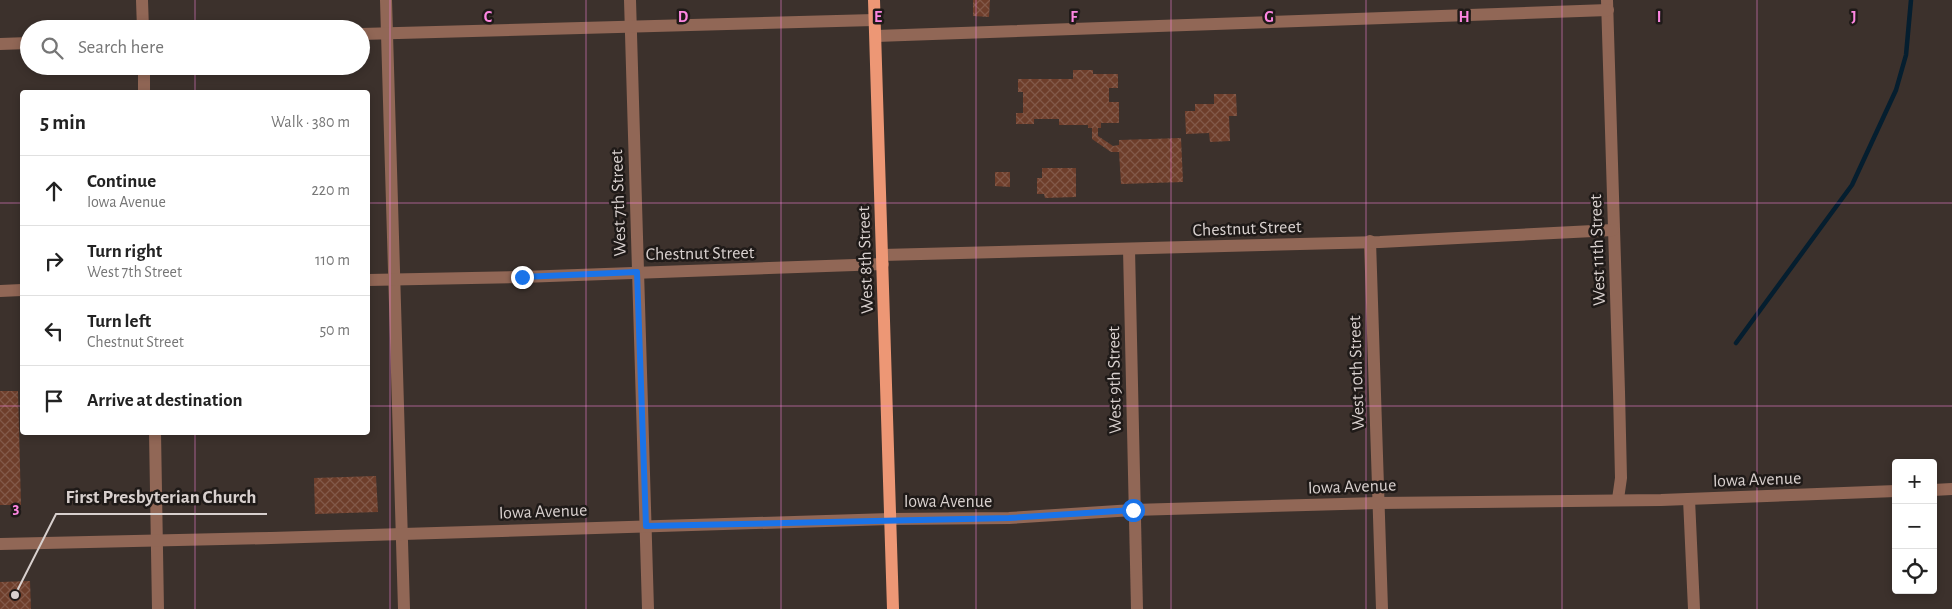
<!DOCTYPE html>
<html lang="en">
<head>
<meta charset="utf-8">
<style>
	body { margin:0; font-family:"Alegreya Sans",sans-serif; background:#f6f6f6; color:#222 }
	.controls { position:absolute; right:15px; bottom:15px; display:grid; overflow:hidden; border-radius:5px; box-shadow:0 2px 8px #0003 }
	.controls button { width:45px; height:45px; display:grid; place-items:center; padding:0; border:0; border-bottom:1px solid #e0e0e0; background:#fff; color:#222; font:25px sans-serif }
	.stop { position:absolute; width:15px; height:15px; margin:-11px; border:4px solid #1a73e8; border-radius:50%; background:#fff }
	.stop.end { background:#1a73e8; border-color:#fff; box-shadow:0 1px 5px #0008 }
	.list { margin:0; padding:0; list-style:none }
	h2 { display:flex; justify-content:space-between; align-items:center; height:65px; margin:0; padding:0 20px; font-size:21px }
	h2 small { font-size:16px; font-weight:400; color:#767676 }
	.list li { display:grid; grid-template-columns:32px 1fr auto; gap:15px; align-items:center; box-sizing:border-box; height:70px; padding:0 20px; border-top:1px solid #e0e0e0 }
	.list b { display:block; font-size:19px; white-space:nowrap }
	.list p { margin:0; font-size:16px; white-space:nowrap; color:#767676 }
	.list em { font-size:16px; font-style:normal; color:#767676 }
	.icon { flex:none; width:28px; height:28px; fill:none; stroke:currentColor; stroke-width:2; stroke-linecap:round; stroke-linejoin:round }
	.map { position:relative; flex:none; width:1952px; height:609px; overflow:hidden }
	.search { position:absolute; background:#fff; box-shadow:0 2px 8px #0003; left:20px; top:20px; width:350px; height:55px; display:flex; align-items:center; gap:12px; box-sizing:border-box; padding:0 18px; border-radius:28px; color:#767676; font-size:19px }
	.panel { position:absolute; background:#fff; box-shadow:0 2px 8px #0003; left:20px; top:90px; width:350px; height:345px; border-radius:5px }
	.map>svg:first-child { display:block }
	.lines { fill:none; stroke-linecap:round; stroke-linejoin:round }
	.stream { stroke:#051e2f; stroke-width:4.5 }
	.building { fill:url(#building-cross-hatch) }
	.minor { stroke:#916756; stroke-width:12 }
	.major { stroke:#ed9775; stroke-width:12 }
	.route { stroke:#1a73e8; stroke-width:6 }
	.grid { fill:none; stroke:#fd86e1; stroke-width:1; stroke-opacity:0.55 }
	.labels { text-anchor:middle; stroke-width:5; stroke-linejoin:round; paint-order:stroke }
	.street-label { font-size:18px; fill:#d8d0ce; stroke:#1f1a18 }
	.grid-label { font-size:16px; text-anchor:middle; font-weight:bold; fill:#fd86e1; stroke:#1f1a18; stroke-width:5; stroke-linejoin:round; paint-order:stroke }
	.leader { fill:none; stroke:#d8d0ce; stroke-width:2 }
	.callout-dot { fill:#d8d0ce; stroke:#1f1a18; stroke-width:2 }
	.callout-label { font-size:19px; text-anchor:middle; font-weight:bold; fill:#d8d0ce; stroke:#1f1a18; stroke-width:5; stroke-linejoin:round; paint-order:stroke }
</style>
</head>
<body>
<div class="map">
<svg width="1952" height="609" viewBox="0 0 1952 609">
	<defs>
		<pattern id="building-cross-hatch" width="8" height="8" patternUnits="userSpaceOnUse" patternTransform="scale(1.25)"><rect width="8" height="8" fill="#6e3e2b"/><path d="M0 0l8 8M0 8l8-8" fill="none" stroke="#825949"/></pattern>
	</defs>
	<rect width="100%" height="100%" fill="#3c312c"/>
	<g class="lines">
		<polyline class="stream" points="1736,343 1852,185 1896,90 1906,55 1911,0"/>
	</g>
	<g class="building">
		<polygon points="973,0 990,0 989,17 973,16"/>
		<polygon points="1073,70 1093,70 1093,74 1118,74 1118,88 1109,88 1109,102 1119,102 1119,123 1101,123 1101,128 1098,128 1098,136 1113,146 1119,145 1119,140 1181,138 1183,182 1121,184 1119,152 1111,152 1092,139 1092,128 1088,128 1088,125 1059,125 1059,119 1034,119 1034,124 1016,124 1016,113 1023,113 1023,92 1018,92 1018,79 1073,79"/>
		<polygon points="1214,94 1236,94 1237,116 1229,116 1230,141 1210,142 1209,133 1186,134 1185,111 1195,111 1195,104 1214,104"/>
		<polygon points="1042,168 1076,168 1076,197 1045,198 1044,194 1037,194 1037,178 1042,178"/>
		<polygon points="995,172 1010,172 1010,187 995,186"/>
		<polygon points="0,391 18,391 21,505 0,505"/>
		<polygon points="376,476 378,512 315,514 314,478"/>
		<polygon points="30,581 31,609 0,609 0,582"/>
	</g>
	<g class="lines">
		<g class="minor">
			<polyline points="142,0 143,29"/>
			<polyline points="386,0 404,609"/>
			<polyline points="630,0 648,609"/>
			<polyline points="1607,0 1619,392 1621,478 1618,499"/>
			<polyline points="361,34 874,20"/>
			<polyline points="876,36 1608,10"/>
			<polyline points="0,44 29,43"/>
			<polyline points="144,66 144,92"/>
			<polyline points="1370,241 1382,609"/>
			<polyline points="1129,249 1137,609"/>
			<polyline points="882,255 1380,242 1613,230"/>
			<polyline points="368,280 522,277 883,264"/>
			<polyline points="0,291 22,290"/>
			<polyline points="155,432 158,609"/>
			<polyline points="1933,490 1952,489"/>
			<polyline points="1689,499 1694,609"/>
			<polyline points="0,544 271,538 890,519 1009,518 1133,510 1378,503 1661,500 1896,491"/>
		</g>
		<polyline class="major" points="874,0 893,609"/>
	</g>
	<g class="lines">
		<polyline class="route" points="522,277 637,272 646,526 1009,518 1133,510"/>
	</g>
	<path class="grid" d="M195,0v29M390,0v609M586,0v609M781,0v609M976,0v609M1171,0v609M1366,0v609M1562,0v609M1757,0v609M195,66v26M0,203h22M368,203h1584M0,406h22M368,406h1584M195,432v177"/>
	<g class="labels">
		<g class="street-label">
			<text transform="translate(618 203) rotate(-92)" y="6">West 7th Street</text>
			<text transform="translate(1247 228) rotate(-2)" y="6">Chestnut Street</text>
			<text transform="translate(1597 250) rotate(-92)" y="6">West 11th Street</text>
			<text transform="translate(700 253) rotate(-1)" y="6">Chestnut Street</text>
			<text transform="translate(865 260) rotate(-92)" y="6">West 8th Street</text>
			<text transform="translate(1356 373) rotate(-92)" y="6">West 10th Street</text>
			<text transform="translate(1114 380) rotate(-91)" y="6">West 9th Street</text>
			<text transform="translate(1757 479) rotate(-2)" y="6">Iowa Avenue</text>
			<text transform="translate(1352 486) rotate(-2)" y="6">Iowa Avenue</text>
			<text x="948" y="507">Iowa Avenue</text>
			<text transform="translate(543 511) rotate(-2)" y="6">Iowa Avenue</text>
		</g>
	</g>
	<g class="grid-label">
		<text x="488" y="22">C</text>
		<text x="683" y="22">D</text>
		<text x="878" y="22">E</text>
		<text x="1074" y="22">F</text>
		<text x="1269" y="22">G</text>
		<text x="1464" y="22">H</text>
		<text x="1659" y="22">I</text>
		<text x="1854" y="22">J</text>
		<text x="16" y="513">3</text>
	</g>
	<path class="leader" d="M15 595L56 514H267"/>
	<circle class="callout-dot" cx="15" cy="595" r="5"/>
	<g class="callout-label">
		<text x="161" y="503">First Presbyterian Church</text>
	</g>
</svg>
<div class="controls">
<button>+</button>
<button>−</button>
<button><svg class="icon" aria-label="locate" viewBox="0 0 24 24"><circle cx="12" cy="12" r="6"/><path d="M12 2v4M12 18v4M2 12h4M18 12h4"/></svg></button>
</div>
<div class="stop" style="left:1133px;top:510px"></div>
<div class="stop end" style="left:522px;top:277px"></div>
<div class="search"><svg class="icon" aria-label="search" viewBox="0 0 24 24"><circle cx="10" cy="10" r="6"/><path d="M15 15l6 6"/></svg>Search here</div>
<section class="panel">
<h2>5 min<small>Walk · 380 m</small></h2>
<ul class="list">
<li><svg class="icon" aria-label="ahead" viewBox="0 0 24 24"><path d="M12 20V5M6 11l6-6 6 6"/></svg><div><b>Continue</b><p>Iowa Avenue</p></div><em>220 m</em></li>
<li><svg class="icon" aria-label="right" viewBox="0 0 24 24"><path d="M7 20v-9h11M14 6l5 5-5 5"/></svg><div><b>Turn right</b><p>West 7th Street</p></div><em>110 m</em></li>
<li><svg class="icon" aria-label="left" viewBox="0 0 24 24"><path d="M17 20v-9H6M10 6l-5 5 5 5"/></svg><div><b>Turn left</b><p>Chestnut Street</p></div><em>50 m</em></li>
<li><svg class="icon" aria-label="arrive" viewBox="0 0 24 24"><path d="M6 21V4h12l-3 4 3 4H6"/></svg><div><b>Arrive at destination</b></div></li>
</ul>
</section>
</div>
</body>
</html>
